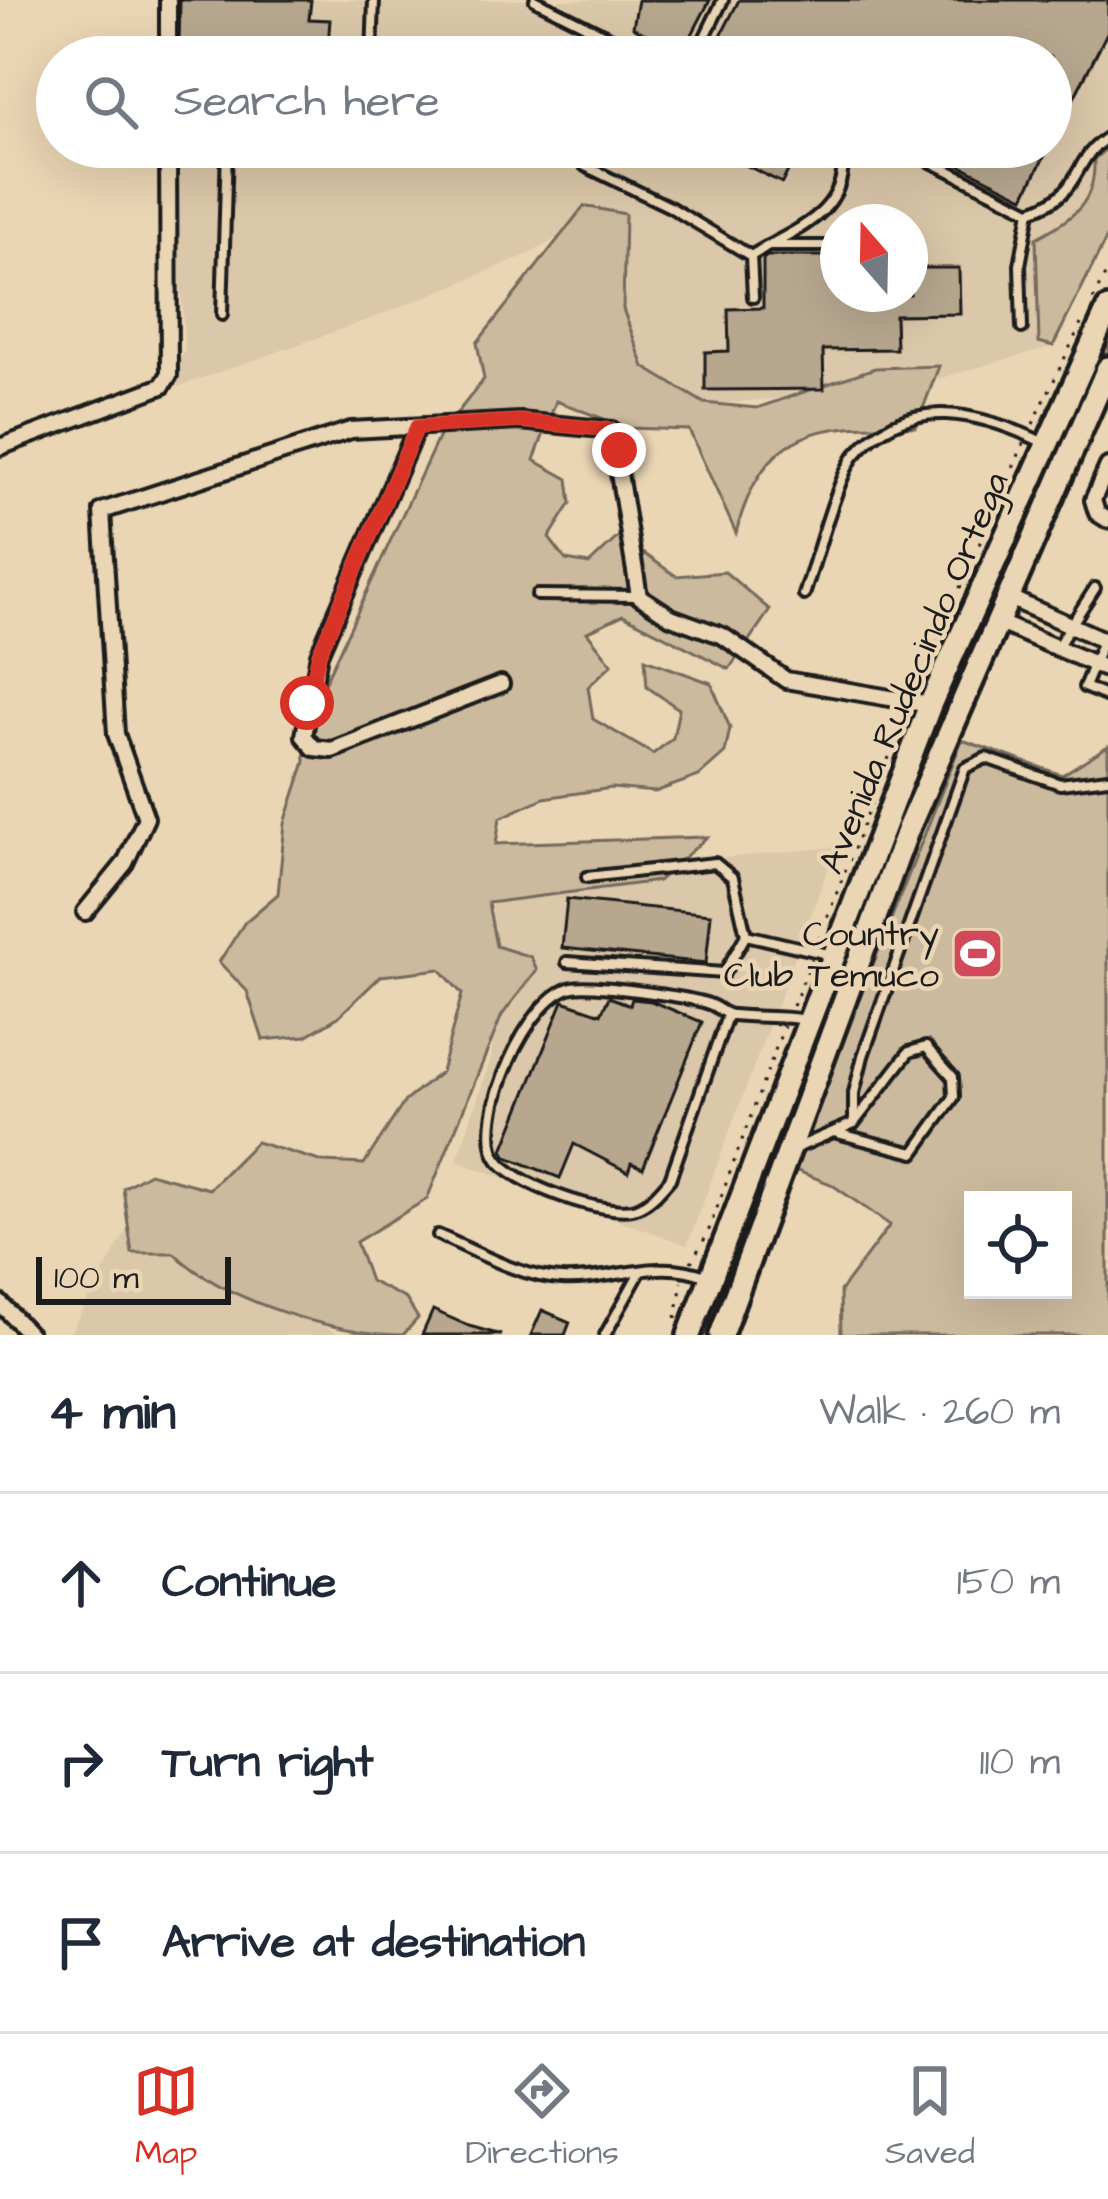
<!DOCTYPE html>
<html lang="en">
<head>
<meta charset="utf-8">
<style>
	body { margin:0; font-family:"Architects Daughter",sans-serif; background:#f2f2f3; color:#1f2937 }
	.controls { position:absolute; right:36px; bottom:36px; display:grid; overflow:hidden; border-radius:0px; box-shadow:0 12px 48px #0002 }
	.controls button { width:108px; height:108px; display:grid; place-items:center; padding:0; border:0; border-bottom:3px solid #e0e1e3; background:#fff; color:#1f2937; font:60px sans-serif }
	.compass { position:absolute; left:820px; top:204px; width:108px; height:108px; border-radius:50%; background:#fff; box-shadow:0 12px 48px #0002; rotate:340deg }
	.scale { position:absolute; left:36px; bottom:30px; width:195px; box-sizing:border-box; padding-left:12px; border:6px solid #1c1c1c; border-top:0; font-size:33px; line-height:42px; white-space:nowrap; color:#1c1c1c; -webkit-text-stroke:9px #ead5b4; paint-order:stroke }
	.stop { position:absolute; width:36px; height:36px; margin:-27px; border:9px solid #d93025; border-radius:50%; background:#fff }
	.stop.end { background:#d93025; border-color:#fff; box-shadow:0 3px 12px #0008 }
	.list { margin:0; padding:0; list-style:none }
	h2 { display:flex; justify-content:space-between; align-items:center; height:156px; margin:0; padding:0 48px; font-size:51px }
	h2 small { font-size:39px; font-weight:400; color:#747a83 }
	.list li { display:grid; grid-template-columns:78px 1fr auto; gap:36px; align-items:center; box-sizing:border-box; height:180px; padding:0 48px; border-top:3px solid #e0e1e3 }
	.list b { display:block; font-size:45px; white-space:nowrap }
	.list em { font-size:39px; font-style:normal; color:#747a83 }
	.icon { flex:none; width:66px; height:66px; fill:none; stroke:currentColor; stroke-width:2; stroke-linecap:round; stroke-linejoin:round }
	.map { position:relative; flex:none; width:1108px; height:1335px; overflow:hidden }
	.search { position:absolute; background:#fff; box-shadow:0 12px 48px #0002; left:36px; right:36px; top:36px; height:132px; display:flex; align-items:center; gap:30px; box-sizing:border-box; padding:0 42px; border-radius:66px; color:#747a83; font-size:45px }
	.sheet { height:696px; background:#fff }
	nav { display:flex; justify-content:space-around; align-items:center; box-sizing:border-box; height:168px; border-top:3px solid #e0e1e3; background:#fff; font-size:33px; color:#747a83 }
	nav a { display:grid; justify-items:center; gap:6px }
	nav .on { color:#d93025 }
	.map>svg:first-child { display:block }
	.built { fill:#dbc7a9; fill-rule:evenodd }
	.green { fill:#ccba9e; stroke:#746b5d; stroke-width:3; fill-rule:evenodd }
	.building { fill:#b7a78f; stroke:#1c1c1c; stroke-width:3 }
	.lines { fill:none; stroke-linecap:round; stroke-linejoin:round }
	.service-casing { stroke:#1c1c1c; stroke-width:16 }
	.minor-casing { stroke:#1c1c1c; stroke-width:22 }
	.primary-casing { stroke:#1c1c1c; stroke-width:30 }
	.path { stroke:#1c1c1c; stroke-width:3; stroke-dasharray:3 9; stroke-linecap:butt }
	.service { stroke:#ead5b4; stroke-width:8 }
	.minor { stroke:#ead5b4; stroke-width:14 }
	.primary { stroke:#ead5b4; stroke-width:21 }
	.route { stroke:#d93025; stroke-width:15 }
	.labels { text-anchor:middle; stroke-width:9; stroke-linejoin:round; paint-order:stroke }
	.street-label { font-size:36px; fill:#1c1c1c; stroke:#ead5b4 }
	.poi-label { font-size:36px; fill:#1c1c1c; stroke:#ead5b4; text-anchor:end }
</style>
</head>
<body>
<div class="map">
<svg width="1108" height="1335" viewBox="0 0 1108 1335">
	<rect width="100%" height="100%" fill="#ead5b4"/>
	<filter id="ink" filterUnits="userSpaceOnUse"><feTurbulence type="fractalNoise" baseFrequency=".00833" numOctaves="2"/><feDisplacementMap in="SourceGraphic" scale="24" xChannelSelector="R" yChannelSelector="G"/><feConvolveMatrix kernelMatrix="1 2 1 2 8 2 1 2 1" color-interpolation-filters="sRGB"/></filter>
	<g filter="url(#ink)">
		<g class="built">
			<path d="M175,0h933v235l-55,111 -141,40 -284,26 -62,-179 -39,22 -154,63 -196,69 -2,-20 10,-16 -12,-204h878v-90h-877zM838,222h72v72h-72z"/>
			<polygon points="836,847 687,1245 457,1161 492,1055 492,881"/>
			<polygon points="145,1197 324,1325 339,1335 69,1335"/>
		</g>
		<g class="green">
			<path d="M1108,147v88l-55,111 -14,-4 -3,-104c36,-20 60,-33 58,-79z"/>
			<path d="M584,206l41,8 -2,95 21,58 60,36 53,5 118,-40 64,-2 -23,61c-98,-5 -153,2 -180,106l-47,-103 -61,-2 -72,-27 -22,59 34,19 3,24 -22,35 17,22 23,4 30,-28 57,40 49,-4 45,38 -41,59 -106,-54 -36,17 25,32 -24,23 5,32 60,35 20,-16 6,-29 -32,-22 -2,-28 66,24 19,45 -5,25 -26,23 -44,16 -43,-4 -68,10 -44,20 -4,26 211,-7 -49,44 -170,22 8,43 35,11 6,13 -35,45 -75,184 -71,43 14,39 36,18 12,19 -15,17c-67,0 -181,-35 -229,-82h-42l-9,-65 26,-15 60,16 47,-47 67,20 41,2 41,-63 36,-29 21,-78 -22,-25 -59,7 -43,41 -32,19 -43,4 -16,-49 -28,-29 26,-40 33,-28 7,-71 20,-61 -1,-35 135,-291 45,-57 -7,-36z"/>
			<polygon points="1108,333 1108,359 713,1335 702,1335 924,748"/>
			<path d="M962,740l100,35 46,-29v589h-267l-1,-44 50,-66 -59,-41 -39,-15zM973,1200h90v90h-90z"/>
		</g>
		<g class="building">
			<polygon points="180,0 311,0 309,19 330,20 327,57 196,57 197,50 179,48"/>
			<polygon points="638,0 710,0 682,54 633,27"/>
			<polygon points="739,0 1108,0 1108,31 1051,143 1051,57 710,57"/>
			<polygon points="709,147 800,147 782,183"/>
			<polygon points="923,147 1049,147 1024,197"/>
			<polygon points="767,256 838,256 838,294 910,294 910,268 959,268 960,314 895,315 896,349 823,350 824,389 705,390 705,352 729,351 728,309 763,308 763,259"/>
			<polygon points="567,899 711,914 706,963 562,948"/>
			<polygon points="609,997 630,1005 632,999 651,1001 702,1022 643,1168 631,1163 628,1172 574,1144 560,1178 507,1157 503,1150 563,1001 601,1014"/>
			<polygon points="433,1310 469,1326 501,1335 422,1335"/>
			<polygon points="542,1310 570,1322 565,1335 531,1335"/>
		</g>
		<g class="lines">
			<defs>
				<g id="service">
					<polyline points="535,0 649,57"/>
					<polyline points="587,27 596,57"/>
					<polyline points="372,57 374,0"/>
					<polyline points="695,57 723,0"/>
					<polyline points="578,147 585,166 670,207 751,256 753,297"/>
					<polyline points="821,147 843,159 872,147"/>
					<path d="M901,147l129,64c55,-17 39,-50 78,-74"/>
					<polyline points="768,246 838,246"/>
					<path d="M751,256c43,-27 93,-40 92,-97"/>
					<polyline points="222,315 227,147"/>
					<polyline points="1022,328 1020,265 1030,211"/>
					<polyline points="537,595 638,596"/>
					<path d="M804,595c10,-29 34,-120 51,-140 53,-63 127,-42 189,-12"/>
					<polyline points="1103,641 1084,687 1108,697"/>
					<polyline points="1057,647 1095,588"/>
					<polyline points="587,877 715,863 733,878 746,935 832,955"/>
					<polyline points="567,962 724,973 746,935"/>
					<path d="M727,1016l-57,163c-10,12 -20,24 -34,29 -28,10 -127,-25 -140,-51 -21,-40 31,-160 77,-170 18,-4 117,10 136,17 9,3 15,11 24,11 25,3 48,0 73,5"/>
					<polyline points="854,1123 854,1093 863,1056 965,768 986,758 1060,784 1108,778"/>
					<polyline points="794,1149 854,1123 909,1052 926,1047 953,1077 954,1097 914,1153 837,1133"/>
					<path d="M438,1235c38,16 81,42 123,44 50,3 98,-23 146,-2"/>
					<polyline points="605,1335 640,1272"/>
				</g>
				<g id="minor">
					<polyline points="168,57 168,0"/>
					<polyline points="417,427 319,654 304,736 314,748 332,750 501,684"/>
					<polyline points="0,447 162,386 169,375 168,147"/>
					<polyline points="1108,466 1093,500 1097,513 1108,520"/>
					<polyline points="1005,596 1108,642"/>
					<polyline points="995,621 1108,670"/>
					<polyline points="85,912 125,863 146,818 116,734 102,511 351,430 520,421 612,430 639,596 671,617 723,636 786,680 930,705"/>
					<polyline points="0,1303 30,1335"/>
				</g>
				<g id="primary">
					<polyline points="689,1335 930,705 1108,309"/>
					<polyline points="721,1335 907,831 1108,368"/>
				</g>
			</defs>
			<use href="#service" class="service-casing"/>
			<use href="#minor" class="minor-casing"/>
			<use href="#primary" class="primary-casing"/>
			<g class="path">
				<polyline points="1093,300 1108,269"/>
				<polyline points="1033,424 1081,324"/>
				<polyline points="916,687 1024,443"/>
				<polyline points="819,939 906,713"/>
				<polyline points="793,1006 812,959"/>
				<polyline points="691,1262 707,1235 784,1026"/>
				<polyline points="676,1318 682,1282"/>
			</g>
			<use href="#service" class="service"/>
			<use href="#minor" class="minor"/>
			<use href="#primary" class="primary"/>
		</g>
	</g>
	<g class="lines" filter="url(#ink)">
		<polyline class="route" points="307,703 319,654 417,427 520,421 612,430 619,450"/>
	</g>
	<defs>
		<symbol id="stadium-square" viewBox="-11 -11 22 22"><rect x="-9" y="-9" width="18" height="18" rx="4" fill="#d1495b" stroke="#ead5b4"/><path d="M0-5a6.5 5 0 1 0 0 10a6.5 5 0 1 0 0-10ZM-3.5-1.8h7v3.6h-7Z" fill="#fff"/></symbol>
	</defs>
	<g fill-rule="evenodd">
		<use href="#stadium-square" x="948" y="924" width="59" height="59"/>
	</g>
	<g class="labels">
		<g class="street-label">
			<text transform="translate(912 672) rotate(-67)" y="13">Avenida Rudecindo Ortega</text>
		</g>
		<g class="poi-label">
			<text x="939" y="945">Country<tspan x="939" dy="41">Club Temuco</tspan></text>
		</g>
	</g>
</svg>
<div class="controls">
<button><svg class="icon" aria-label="locate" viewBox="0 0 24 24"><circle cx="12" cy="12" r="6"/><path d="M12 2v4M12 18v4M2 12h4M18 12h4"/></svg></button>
</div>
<svg class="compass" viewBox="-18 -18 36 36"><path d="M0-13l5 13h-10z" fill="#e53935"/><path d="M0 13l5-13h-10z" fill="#747a83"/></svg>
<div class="scale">100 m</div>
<div class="stop" style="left:307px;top:703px"></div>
<div class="stop end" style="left:619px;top:450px"></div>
<div class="search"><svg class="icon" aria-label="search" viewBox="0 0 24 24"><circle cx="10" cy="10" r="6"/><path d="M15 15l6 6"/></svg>Search here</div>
</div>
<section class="sheet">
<h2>4 min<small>Walk · 260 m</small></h2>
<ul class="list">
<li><svg class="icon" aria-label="ahead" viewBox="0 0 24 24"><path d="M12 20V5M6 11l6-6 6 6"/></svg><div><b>Continue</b></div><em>150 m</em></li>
<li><svg class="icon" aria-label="right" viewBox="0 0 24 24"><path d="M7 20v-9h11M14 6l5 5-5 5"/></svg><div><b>Turn right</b></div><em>110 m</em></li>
<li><svg class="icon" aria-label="arrive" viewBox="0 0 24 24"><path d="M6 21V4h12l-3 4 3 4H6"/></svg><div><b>Arrive at destination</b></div></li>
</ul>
</section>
<nav>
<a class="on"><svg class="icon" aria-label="map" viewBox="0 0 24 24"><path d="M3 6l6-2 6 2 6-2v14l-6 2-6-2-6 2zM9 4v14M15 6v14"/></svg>Map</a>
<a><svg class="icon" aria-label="directions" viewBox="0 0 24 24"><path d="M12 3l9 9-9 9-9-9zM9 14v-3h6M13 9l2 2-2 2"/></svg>Directions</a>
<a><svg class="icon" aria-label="saved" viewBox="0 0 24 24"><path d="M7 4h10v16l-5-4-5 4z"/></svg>Saved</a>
</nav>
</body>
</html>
